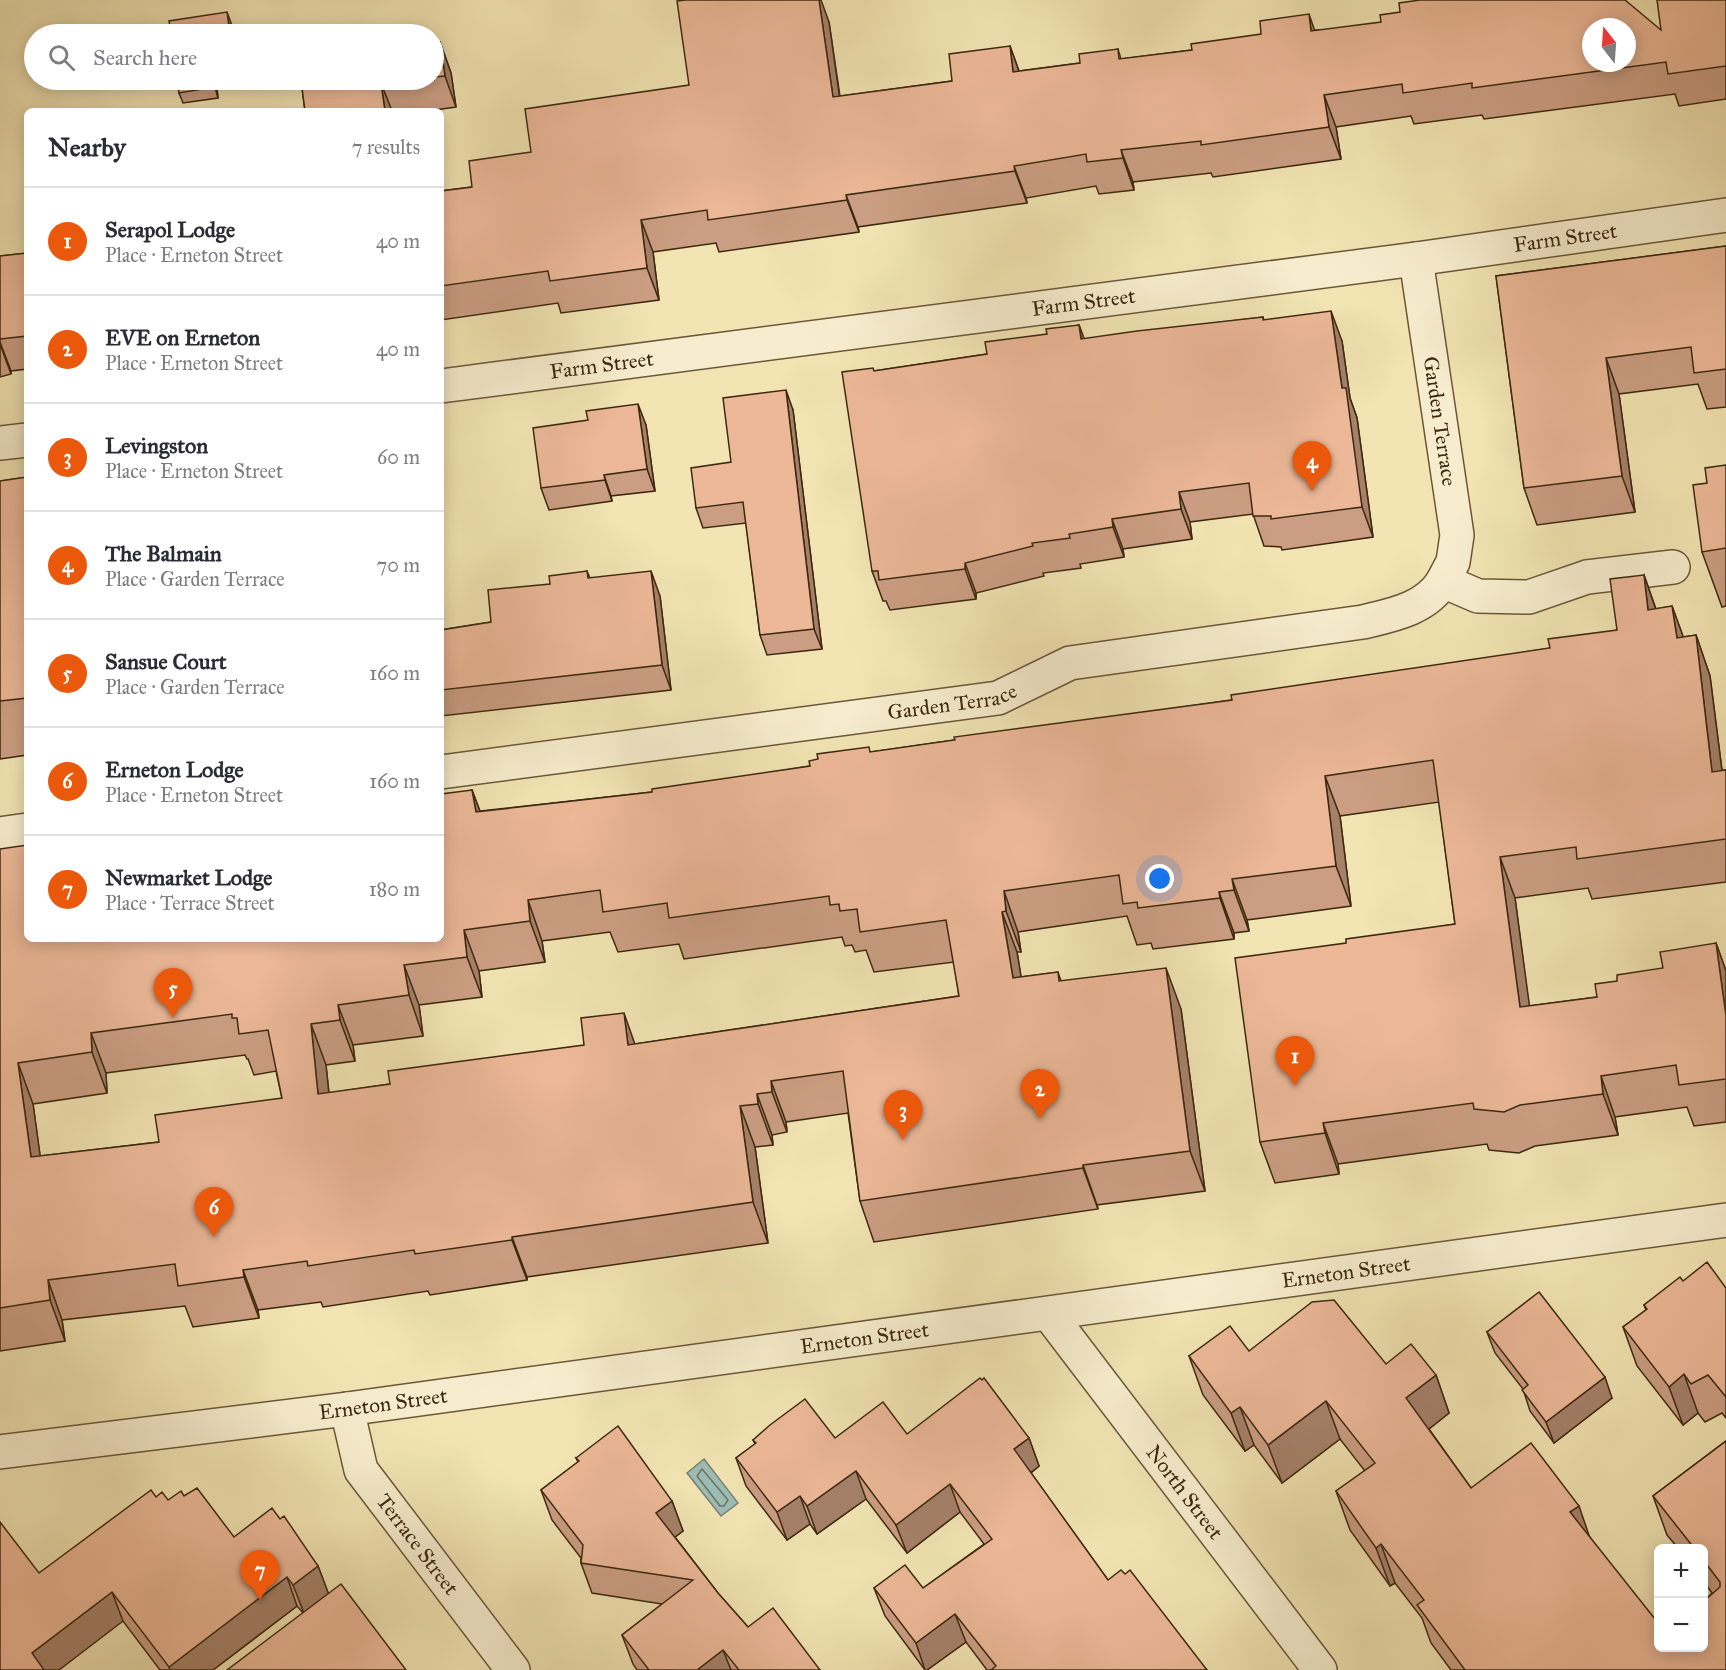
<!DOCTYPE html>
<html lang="en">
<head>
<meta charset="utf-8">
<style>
	body { margin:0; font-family:"IM FELL Great Primer",serif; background:#f2f2f3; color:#2b2b33 }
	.controls { position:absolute; right:18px; bottom:18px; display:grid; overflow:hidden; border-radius:9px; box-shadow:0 3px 15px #0003 }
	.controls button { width:54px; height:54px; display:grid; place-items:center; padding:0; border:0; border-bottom:2px solid #e1e1e2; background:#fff; color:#2b2b33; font:30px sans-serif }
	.compass { position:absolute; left:1582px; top:18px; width:54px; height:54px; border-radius:50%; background:#fff; box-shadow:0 3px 15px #0003; rotate:343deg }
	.you { position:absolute; left:1160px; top:879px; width:21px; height:21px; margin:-15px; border:4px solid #fff; border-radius:50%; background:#1a73e8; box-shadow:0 0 0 9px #1a73e833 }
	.badge { display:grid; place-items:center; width:39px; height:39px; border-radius:50%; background:#ea580c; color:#fff; font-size:20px; font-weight:700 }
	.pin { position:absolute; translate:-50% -50px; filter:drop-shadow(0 2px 3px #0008) }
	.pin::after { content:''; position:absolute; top:32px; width:21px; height:18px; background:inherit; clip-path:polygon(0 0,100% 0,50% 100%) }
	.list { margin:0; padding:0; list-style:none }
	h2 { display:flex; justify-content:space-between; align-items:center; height:78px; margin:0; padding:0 24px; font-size:26px }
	h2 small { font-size:20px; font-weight:400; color:#7c7c81 }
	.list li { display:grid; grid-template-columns:39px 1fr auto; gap:18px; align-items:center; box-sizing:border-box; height:108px; padding:0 24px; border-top:2px solid #e1e1e2 }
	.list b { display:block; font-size:22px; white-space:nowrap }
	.list p { margin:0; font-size:20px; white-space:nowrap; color:#7c7c81 }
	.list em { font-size:20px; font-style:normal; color:#7c7c81 }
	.icon { flex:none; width:33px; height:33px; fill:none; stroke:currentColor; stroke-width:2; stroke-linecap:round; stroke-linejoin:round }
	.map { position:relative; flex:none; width:1726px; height:1670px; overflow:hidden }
	.search { position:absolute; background:#fff; box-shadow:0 3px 15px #0003; left:24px; top:24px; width:420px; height:66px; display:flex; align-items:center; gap:15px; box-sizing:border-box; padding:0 21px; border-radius:33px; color:#7c7c81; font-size:22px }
	.panel { position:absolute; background:#fff; box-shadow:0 3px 15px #0003; left:24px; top:108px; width:420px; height:834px; border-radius:9px }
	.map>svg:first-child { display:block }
	.water { fill:#9dbdb5; stroke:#778273; stroke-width:1.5 }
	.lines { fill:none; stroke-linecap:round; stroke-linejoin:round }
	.shore { stroke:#6e7362; stroke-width:1.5 }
	.minor-casing { stroke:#6b5839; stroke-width:36 }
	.minor { stroke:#f7edce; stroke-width:33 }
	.wall { fill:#cb9e83; stroke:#3e2910; stroke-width:1.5; fill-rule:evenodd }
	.shaded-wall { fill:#a5816a; stroke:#3e2910; stroke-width:1.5 }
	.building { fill:#ecb898; stroke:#3e2910; stroke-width:1.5; fill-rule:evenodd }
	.labels { text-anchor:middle; stroke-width:5; stroke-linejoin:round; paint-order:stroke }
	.street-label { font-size:21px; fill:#3e2910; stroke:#f7edce }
</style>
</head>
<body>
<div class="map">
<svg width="1726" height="1670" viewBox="0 0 1726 1670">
	<rect width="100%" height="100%" fill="#f2e4b3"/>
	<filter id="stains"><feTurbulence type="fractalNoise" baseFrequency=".00333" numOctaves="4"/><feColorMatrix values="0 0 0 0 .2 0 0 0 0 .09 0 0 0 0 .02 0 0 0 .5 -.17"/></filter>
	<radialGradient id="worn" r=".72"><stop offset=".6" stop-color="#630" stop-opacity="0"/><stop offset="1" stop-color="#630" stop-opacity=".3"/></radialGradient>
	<polygon class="water" points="704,1459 738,1503 721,1516 687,1473"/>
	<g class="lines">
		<polygon class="shore" points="702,1469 728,1500 724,1506 720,1506 697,1476"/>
		<defs>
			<g id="minor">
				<path id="s1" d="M1416,259l41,276 -4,27 -10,19"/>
				<path id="s2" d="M441,386l975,-127 310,-44"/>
				<polyline points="0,443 27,440"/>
				<path id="s3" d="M441,772l557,-74 72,-35 293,-41c29,-7 63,-13 80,-41l35,15 51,1 58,-20 86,-10"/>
				<polyline points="0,834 27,830"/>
				<path id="s4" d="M1049,1314l271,356"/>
				<path id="s5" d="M347,1409l14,61 152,200"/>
				<path id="s6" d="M0,1452l347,-43 1379,-189"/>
			</g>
		</defs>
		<use href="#minor" class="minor-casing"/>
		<use href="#minor" class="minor"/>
	</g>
	<g class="wall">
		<polygon points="1726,0 1726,99 1679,106 1675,94 1484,119 1482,115 1414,124 1411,116 1336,127 1341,159 1213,177 1211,173 1133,182 1134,190 1099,194 1096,186 1026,198 1027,203 858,227 859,232 719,252 716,243 653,252 659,300 561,313 558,303 441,320 441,191 472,187 531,152 689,85 829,22 840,96 952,81 1010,46 1019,71 1080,63 1118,49 1121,59 1192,50 1315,30 1661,30"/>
		<polygon points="434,42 440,42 451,73 456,107 427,111 305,111 301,80 434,80"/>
		<polygon points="177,80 216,80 218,98 183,103 179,93"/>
		<polygon points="1726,246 1726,407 1707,409 1698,384 1619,394 1635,512 1537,525 1524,488 1496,276"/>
		<polygon points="27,253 27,369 11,371 11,374 0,377 0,256"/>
		<polygon points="1263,317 1264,320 1342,341 1350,398 1357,418 1373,537 1282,550 1281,547 1264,546 1253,514 1190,522 1192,539 1123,549 1124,557 1080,564 1081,568 1043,573 1044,576 976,593 976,599 890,610 886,601 883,601 872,571 874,371 987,354 1047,334 1079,325 1084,339"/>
		<polygon points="793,410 822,649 767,655 760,635 746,523 703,528 696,508 731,462"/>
		<polygon points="646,425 655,491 611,496 612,501 549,510 541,488"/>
		<polygon points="1726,465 1726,606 1722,607 1702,552 1707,483"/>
		<polygon points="27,477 27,755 0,759 0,481"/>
		<polygon points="587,571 590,578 660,596 671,690 441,716 441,630 491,622 550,584"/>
		<path d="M1644,575l12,34 16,-3 11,31 13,-2 14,41 12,94h4v112l-134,17 -4,-11 -73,10 14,108 68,-9 20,-16 46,-13 53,-25 10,28v151l-32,4 -7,-19 -72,10 3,18 -83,11 -16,7 -30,-3 -2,-6 -149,20 1,10 -64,9 -15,-41 86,-199 109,-19 -16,-122 -99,14 11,90 -104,14 2,11 -15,2v6l-81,10 -2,-6 -14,2 -10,-29 -109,16 3,20h-4l4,25 37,-5 3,9 120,28 24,182 -108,14 1,4 -224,33 -14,-41 -12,-88 -62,9 1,10 -15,3 1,10 -18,2 13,96 -241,34v3l-97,15 -2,-4 -105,16 -2,-5 -63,8 1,8 -66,9 -8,-21 -123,14 3,21 -65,10v-502l27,90 445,-149 8,21 172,-19 158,-26 61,-14 361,-52 318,-52 67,-18zM610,932l8,20 61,-8 5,15 158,-22 3,9 7,-1 3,7 11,-2 8,22 80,-10 5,34 -324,48 -245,40 -61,9 -3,-28 29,-4 -2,-16 70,-9 -4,-31 63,-8 -3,-26 66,-9 -3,-21zM245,1055l2,4h1l6,16 22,-4 6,27 -123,44 -119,14 -7,-52 74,-11 -1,-20z"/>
		<polygon points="1683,1281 1726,1288 1726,1418 1722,1413 1705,1422 1698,1413 1683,1425 1637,1366 1623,1327 1646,1310 1644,1305"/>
		<polygon points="1487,1332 1612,1398 1554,1443 1530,1411 1523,1389 1495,1353"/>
		<polygon points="1249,1351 1386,1364 1436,1375 1449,1413 1429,1429 1471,1488 1590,1537 1659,1647 1712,1593 1704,1582 1704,1548 1678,1548 1667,1535 1653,1496 1726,1441 1726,1670 1451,1670 1431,1643 1422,1618 1395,1583 1390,1586 1350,1530 1336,1491 1365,1471 1340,1439 1282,1483 1254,1445 1245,1451 1203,1395 1189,1356"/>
		<polygon points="907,1434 1029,1438 1039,1466 1031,1473 1108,1580 1207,1670 987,1670 966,1642 927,1670 925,1670 885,1616 874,1588 923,1588 984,1544 960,1512 907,1553 866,1499 817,1534 810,1524 787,1540 746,1486 736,1458 755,1444 753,1440 835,1438"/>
		<polygon points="576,1458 672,1501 683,1531 675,1537 718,1593 748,1627 820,1670 637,1670 633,1664 622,1635 662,1604 592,1593 581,1563 581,1558 552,1520 541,1490 578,1462"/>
		<polygon points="184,1496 234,1537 280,1519 318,1566 328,1593 303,1613 297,1606 213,1670 160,1670 123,1621 39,1573 156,1497 168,1500"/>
	</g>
	<g class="shaded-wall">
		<polygon points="819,0 821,0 829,22 844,129 833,97"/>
		<polygon points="227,12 231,23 233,34 230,34"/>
		<polygon points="1309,14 1320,46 1311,31"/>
		<polygon points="440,42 451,73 456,107 445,76"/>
		<polygon points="1010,46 1021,77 1013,72"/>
		<polygon points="214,80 216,80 218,98 215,87"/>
		<polygon points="381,83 392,111 385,111"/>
		<polygon points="1324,95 1336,127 1341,159 1329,127"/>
		<polygon points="1121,150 1133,182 1134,190 1123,158"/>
		<polygon points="1014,166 1026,198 1027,203 1015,171"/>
		<polygon points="846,195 858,227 859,232 847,200"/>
		<polygon points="641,220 653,252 659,300 647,268"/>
		<polygon points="1331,311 1342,341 1350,398 1357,418 1373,537 1362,507 1342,388"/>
		<polygon points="1079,325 1090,355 1081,339"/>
		<polygon points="0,342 11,371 11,374 0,344"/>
		<polygon points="1606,358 1619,394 1635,512 1622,476"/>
		<polygon points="786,390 793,410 822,649 814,629"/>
		<polygon points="638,404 646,425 655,491 647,469"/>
		<polygon points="604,475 611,496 612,501 605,480"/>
		<polygon points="1179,492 1190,522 1192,539 1181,509"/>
		<polygon points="1112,519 1123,549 1124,557 1113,527"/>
		<polygon points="965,563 976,593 976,599 965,569"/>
		<polygon points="651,571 660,596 671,690 662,665"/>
		<polygon points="1644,575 1658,616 1648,610"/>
		<polygon points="1672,606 1687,647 1677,638"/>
		<polygon points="1696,635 1710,676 1726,803 1712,772"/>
		<polygon points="1325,776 1340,816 1351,906 1336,866"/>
		<polygon points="472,790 487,831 476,812"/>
		<polygon points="1500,857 1515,898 1535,1047 1520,1007"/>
		<polygon points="1232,879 1247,920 1249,931 1234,890"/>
		<polygon points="1004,891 1018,932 1021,952 1006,911"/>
		<polygon points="1219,892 1234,933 1234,939 1220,898"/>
		<polygon points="528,900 542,941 545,962 530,921"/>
		<polygon points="1002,912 1017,952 1028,1019 1013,978"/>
		<polygon points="464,930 479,971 482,997 467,957"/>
		<polygon points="1716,943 1726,971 1726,1016"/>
		<polygon points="404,965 419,1005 423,1036 409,995"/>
		<polygon points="1166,968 1181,1009 1205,1191 1190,1151"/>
		<polygon points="338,1005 353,1045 355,1061 340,1020"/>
		<polygon points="624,1013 638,1053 628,1045"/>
		<polygon points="311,1024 326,1065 333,1135 318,1094"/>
		<polygon points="91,1033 106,1073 107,1093 92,1052"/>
		<polygon points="18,1063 33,1104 46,1198 31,1157"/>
		<polygon points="1601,1076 1615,1117 1618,1135 1603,1094"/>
		<polygon points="771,1081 786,1122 787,1132 772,1092"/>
		<polygon points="757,1094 772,1135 773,1145 758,1104"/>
		<polygon points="740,1106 755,1147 768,1243 753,1202"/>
		<polygon points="1323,1123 1338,1164 1339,1174 1325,1133"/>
		<polygon points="1083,1165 1097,1205 1098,1209 1083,1168"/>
		<polygon points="512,1237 527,1277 527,1280 512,1240"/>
		<polygon points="243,1270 258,1310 259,1318 244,1277"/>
		<polygon points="48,1280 62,1320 65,1341 50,1300"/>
		<polygon points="1684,1374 1698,1413 1683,1425 1669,1387"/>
		<polygon points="1436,1375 1449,1413 1420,1436 1406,1398"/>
		<polygon points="1605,1377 1612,1398 1554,1443 1546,1422"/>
		<polygon points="1326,1401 1340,1439 1282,1483 1268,1445"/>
		<polygon points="1240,1407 1254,1445 1245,1451 1231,1413"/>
		<polygon points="1029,1438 1039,1466 1024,1478 1014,1449"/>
		<polygon points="856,1471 866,1499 817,1534 807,1506"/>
		<polygon points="950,1484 960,1512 907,1553 896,1525"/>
		<polygon points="800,1496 810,1524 787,1540 777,1512"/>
		<polygon points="672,1501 683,1531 667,1543 656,1513"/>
		<polygon points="1579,1506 1592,1544 1570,1512"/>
		<polygon points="1381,1544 1395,1583 1390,1586 1376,1548"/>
		<polygon points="318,1566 329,1595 304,1613 293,1585"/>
		<polygon points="287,1577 297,1606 213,1670 170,1670 169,1667"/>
		<polygon points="112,1592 123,1621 59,1670 38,1670 32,1653"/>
		<polygon points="955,1614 966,1642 927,1670 925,1670 916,1643"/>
		<polygon points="723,1650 731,1670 697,1670"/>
	</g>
	<g class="building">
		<path d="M686,0h133l14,97 119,-16 -3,-27 61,-8 3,26 67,-9 -1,-9 39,-5 1,10 73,-9 -1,-6 70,-10 -1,-13 49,-7 2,17 70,-9 -1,-7 20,-3 -1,-9 21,-3h205l36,30 -4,-30h69v66l-58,8 -2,-12 -194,26v-5l-69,10 -1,-9 -78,11 5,32 -128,18v-4l-80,9 2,8 -36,4 -1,-8 -72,12 1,5 -169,24 1,5 -139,20 -1,-10 -66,10 6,48 -97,13 -2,-10 -107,15v-95l31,-4 -3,-26 62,-9 -6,-43 164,-24 -12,-84zM1591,27h36v36h-36z"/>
		<polygon points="227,12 230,34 171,34 169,21"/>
		<polygon points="434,42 440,42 445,76 434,77"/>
		<polygon points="177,80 214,80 215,87 179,93"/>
		<polygon points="301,80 412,80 381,83 385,111 305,111"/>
		<polygon points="1726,246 1726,369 1694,373 1691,347 1606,358 1622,476 1524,488 1496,276"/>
		<polygon points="27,253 27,336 0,339 0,256"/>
		<polygon points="1331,311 1342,388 1346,388 1362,507 1271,519 1271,516 1253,516 1249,483 1179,492 1181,509 1112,519 1113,527 1069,534 1070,538 1032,543 1033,546 965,563 965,569 879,580 878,571 872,571 842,372 873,368 874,371 987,354 985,342 1047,334 1046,329 1079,325 1081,339 1137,331 1263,317 1263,320"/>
		<polygon points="786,390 814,629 760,635 743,502 696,508 691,468 731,462 723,398"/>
		<polygon points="638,404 647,469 604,475 605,480 541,488 533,428 588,420 586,411"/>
		<polygon points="1726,465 1726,548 1702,552 1693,485 1707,483 1705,468"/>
		<polygon points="27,477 27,698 0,701 0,481"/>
		<polygon points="587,571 588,578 651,571 662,665 441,690 441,630 491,622 488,590 550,584 549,576"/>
		<path d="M1644,575l4,35 24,-4 5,32 19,-3 16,137 14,-2v69l-149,20 -1,-12 -76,10 20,150 77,-10 -2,-13 22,-3v-6l46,-7 -3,-16 56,-9 10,73v63l-47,6 -3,-20 -75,11 2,18 -83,11 -16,7 -30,-3 -1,-6 -150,20 2,10 -65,9 -25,-184 111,-15v-4l109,-15 -22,-164 -108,16 11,90 -104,13 2,11 -15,2 1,6 -82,10 -1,-6 -14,2 -4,-29 -115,16 2,20 -4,1 11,66 45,-6 1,9 107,-13 24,183 -107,14v3l-223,33 -17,-130 -72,10 1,11 -15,2 1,10 -18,2 13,96 -241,35v3l-97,14 -1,-4 -106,16 -1,-5 -64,9 1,7 -66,9 -3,-22 -127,16 2,20 -50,8v-459l27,-4v94h414v-145l31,-4 4,22 176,-20v-3l158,-23 -1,-5 9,-2 -1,-5 52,-7 1,5 85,-12 -1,-3 278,-37 -1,-5 319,-47 -2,-9 69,-9 -7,-51zM600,890l3,22 64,-9 2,15 160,-22 1,9 9,-1 1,7 17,-2 3,23 86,-12 13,76 -331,49 -4,-32 -43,5 3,27 -196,26 2,13 -72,10 -7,-70 29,-4 -2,-15 71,-10 -5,-30 63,-8 -3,-27 66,-9 -2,-21zM232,1014v4h5l2,16 29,-4 14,68 -127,17 4,27 -128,15 -13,-94 74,-11 -1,-19z"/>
		<polygon points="1707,1262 1726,1288 1726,1397 1708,1375 1691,1384 1684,1374 1669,1387 1623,1327 1647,1309 1644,1305 1680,1277 1683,1281"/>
		<polygon points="1539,1292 1605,1377 1546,1422 1522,1390 1528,1385 1487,1332"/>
		<polygon points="1334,1300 1386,1364 1411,1344 1436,1375 1406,1398 1471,1488 1531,1443 1579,1506 1570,1512 1659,1624 1659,1647 1704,1647 1704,1601 1720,1587 1720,1582 1704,1561 1704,1548 1694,1548 1653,1496 1726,1441 1726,1670 1465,1670 1417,1605 1424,1600 1381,1544 1376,1548 1336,1491 1375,1463 1326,1401 1268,1445 1240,1407 1231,1413 1189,1356 1230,1326 1249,1351 1312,1302"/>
		<polygon points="980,1378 982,1380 984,1378 1029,1438 1014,1449 1108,1580 1121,1570 1125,1574 1130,1570 1207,1670 991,1670 996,1666 955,1614 916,1643 874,1588 905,1565 923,1588 992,1539 950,1484 896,1525 856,1471 807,1506 800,1496 777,1512 736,1458 756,1443 753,1440 770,1425 805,1399 835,1438 883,1402 907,1434"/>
		<polygon points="618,1426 672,1501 656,1513 718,1593 748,1627 773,1608 820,1670 739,1670 723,1650 697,1670 649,1670 622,1635 693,1580 581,1563 583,1545 541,1490 579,1461 576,1458"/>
		<polygon points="197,1488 234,1537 272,1508 280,1519 284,1516 318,1566 293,1585 287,1577 169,1667 112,1592 32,1653 44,1670 0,1670 0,1522 39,1573 151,1490 156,1497 162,1492 168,1500 181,1491 184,1496"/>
		<polygon points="341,1584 406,1670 227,1670"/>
	</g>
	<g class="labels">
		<g class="street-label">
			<text dy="7" stroke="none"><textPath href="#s2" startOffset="1134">Farm Street</textPath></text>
			<text dy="7" stroke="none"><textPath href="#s2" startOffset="648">Farm Street</textPath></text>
			<text dy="7" stroke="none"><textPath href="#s2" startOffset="162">Farm Street</textPath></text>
			<text dy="7" stroke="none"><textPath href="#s1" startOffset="164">Garden Terrace</textPath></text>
			<text dy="7" stroke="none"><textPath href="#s3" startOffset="516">Garden Terrace</textPath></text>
			<text dy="7" stroke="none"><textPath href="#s6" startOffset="1358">Erneton Street</textPath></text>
			<text dy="7" stroke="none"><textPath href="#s6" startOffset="872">Erneton Street</textPath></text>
			<text dy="7" stroke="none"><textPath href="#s6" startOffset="386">Erneton Street</textPath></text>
			<text dy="7" stroke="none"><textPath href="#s4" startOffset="224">North Street</textPath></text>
			<text dy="7" stroke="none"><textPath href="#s5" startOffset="156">Terrace Street</textPath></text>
		</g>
	</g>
	<rect width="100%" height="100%" filter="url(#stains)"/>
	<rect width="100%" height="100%" fill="url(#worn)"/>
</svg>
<div class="controls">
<button>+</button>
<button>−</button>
</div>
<svg class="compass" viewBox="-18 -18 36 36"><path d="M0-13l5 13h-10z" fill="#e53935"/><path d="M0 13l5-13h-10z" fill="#7c7c81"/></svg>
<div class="you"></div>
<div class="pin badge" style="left:1295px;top:1086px">1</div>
<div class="pin badge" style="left:1040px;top:1119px">2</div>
<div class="pin badge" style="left:903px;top:1140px">3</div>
<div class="pin badge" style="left:1312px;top:491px">4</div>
<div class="pin badge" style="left:173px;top:1018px">5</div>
<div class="pin badge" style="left:214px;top:1237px">6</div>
<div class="pin badge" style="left:260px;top:1600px">7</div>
<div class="search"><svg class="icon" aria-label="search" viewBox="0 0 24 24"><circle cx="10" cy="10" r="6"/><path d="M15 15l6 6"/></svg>Search here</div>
<section class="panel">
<h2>Nearby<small>7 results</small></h2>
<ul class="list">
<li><span class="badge">1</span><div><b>Serapol Lodge</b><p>Place · Erneton Street</p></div><em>40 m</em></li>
<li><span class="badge">2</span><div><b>EVE on Erneton</b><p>Place · Erneton Street</p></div><em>40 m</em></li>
<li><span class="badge">3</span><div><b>Levingston</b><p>Place · Erneton Street</p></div><em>60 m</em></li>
<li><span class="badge">4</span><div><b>The Balmain</b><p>Place · Garden Terrace</p></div><em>70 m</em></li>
<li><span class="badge">5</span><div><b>Sansue Court</b><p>Place · Garden Terrace</p></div><em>160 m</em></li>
<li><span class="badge">6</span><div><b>Erneton Lodge</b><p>Place · Erneton Street</p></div><em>160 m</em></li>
<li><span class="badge">7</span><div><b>Newmarket Lodge</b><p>Place · Terrace Street</p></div><em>180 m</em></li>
</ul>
</section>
</div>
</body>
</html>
